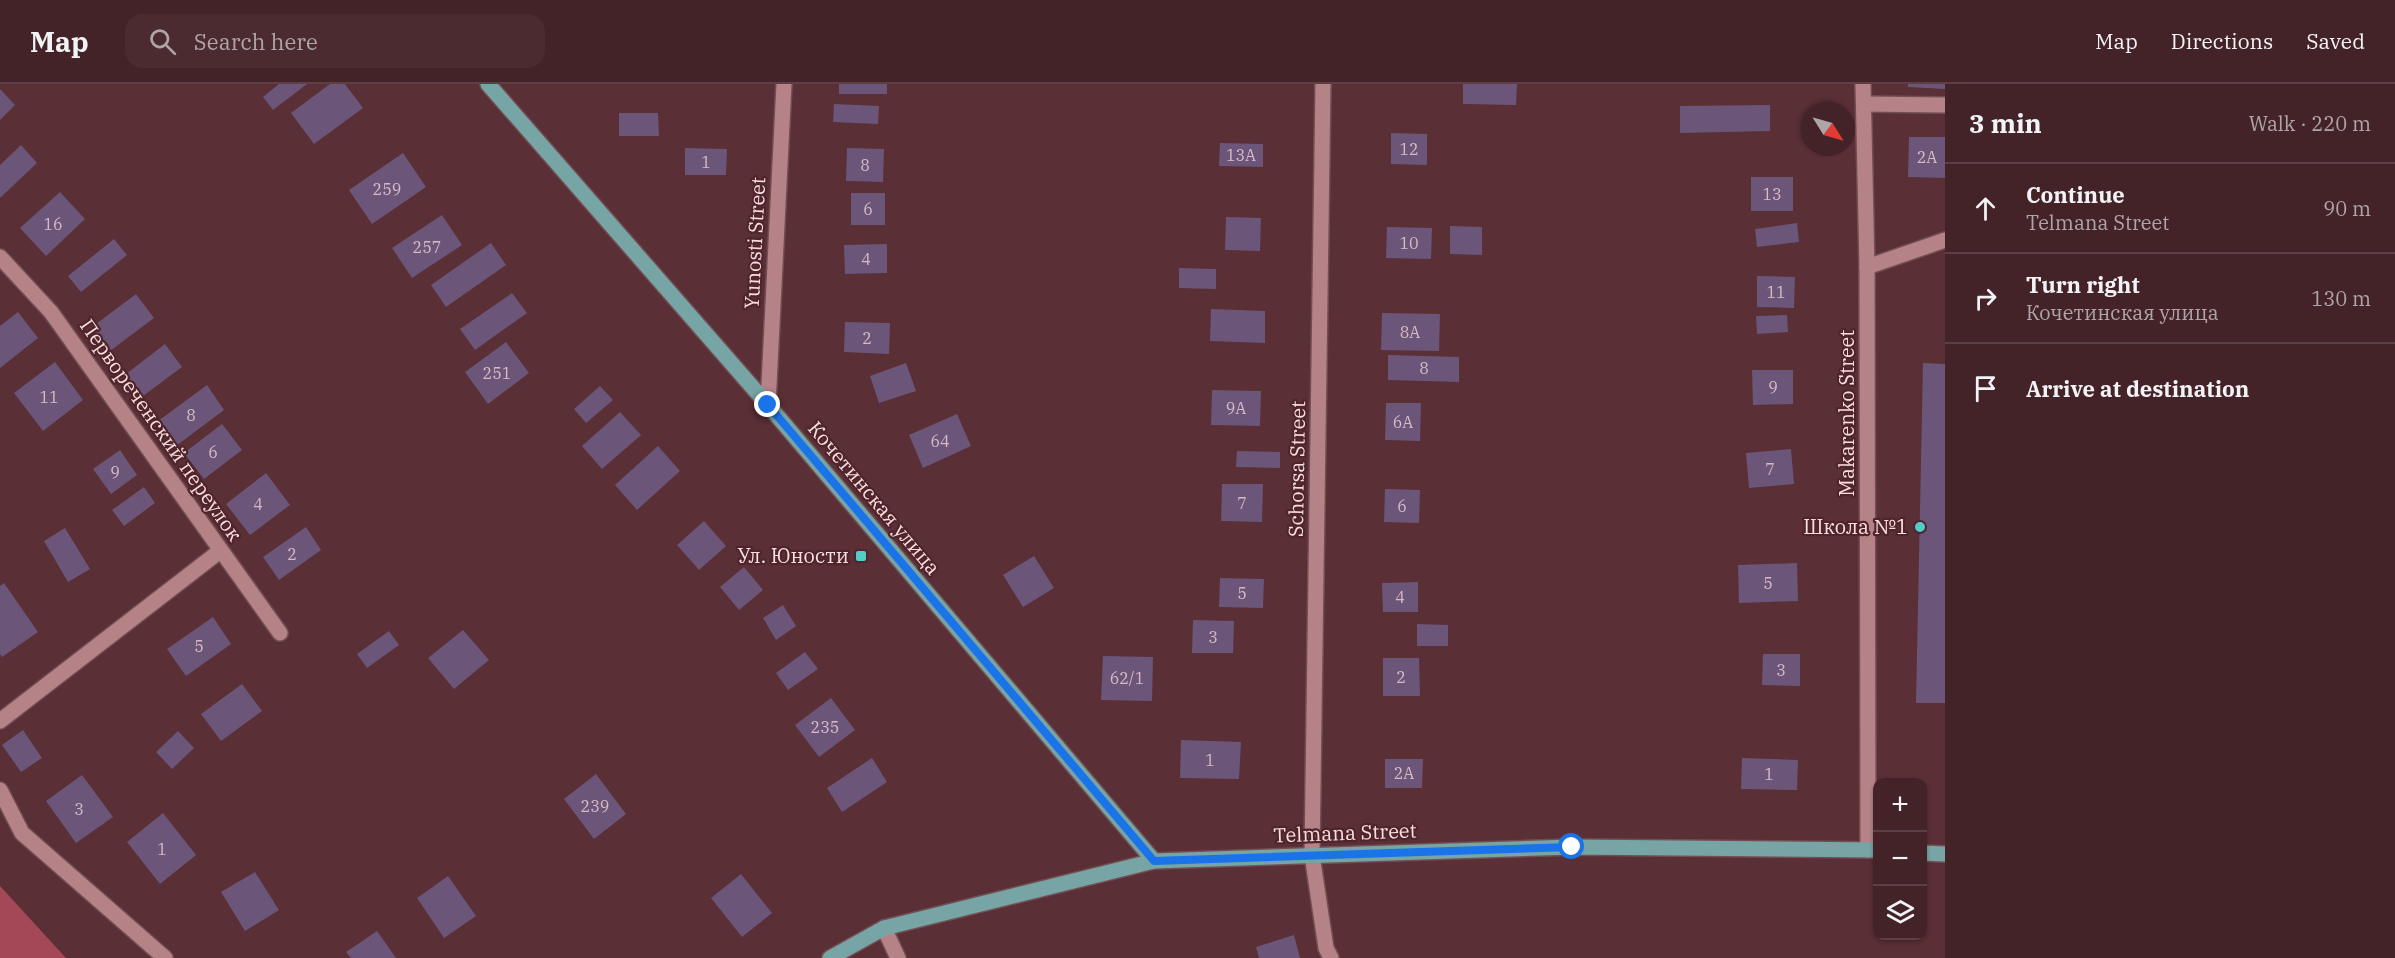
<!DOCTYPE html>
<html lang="en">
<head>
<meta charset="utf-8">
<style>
	body { margin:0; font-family:"IBM Plex Serif",serif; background:#4b2b30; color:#f1f3f6 }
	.controls { position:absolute; right:18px; bottom:18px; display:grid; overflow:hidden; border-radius:12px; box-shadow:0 2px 4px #0004 }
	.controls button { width:54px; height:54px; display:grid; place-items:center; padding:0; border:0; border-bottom:2px solid #5c4045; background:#442328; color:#f1f3f6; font:30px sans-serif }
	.compass { position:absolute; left:1801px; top:18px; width:54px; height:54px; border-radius:50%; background:#442328; box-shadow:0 2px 4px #0004; rotate:127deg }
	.stop { position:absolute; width:18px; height:18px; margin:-14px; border:4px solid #1a73e8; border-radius:50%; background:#fff }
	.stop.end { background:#1a73e8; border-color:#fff; box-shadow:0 2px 6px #0008 }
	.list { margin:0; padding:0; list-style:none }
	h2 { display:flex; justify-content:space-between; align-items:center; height:78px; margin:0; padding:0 24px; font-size:26px }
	h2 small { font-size:20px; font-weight:400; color:#afa4a8 }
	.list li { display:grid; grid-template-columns:39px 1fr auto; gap:18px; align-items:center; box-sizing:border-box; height:90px; padding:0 24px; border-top:2px solid #5c4045 }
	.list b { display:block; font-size:22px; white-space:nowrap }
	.list p { margin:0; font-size:20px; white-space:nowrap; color:#afa4a8 }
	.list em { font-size:20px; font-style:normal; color:#afa4a8 }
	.icon { flex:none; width:33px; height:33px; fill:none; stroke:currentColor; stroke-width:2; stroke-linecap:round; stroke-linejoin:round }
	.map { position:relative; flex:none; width:1945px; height:874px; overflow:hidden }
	header { display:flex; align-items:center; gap:36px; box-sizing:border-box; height:84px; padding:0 30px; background:#442328; border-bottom:2px solid #5c4045 }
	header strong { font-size:28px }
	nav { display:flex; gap:33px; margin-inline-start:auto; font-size:21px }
	.search { width:420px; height:54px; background:#4b2b30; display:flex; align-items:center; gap:15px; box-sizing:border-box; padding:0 21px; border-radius:18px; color:#afa4a8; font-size:22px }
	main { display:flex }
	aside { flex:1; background:#442328 }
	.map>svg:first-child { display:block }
	.water { fill:#a44857 }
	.building { fill:#6b5579 }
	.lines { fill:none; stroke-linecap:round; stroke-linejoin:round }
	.minor-casing { stroke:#724e53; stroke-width:18 }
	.major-casing { stroke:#724e53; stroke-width:18 }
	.minor { stroke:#b58288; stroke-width:15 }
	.major { stroke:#77a4a4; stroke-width:15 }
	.route { stroke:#1a73e8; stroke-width:8 }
	.poi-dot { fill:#53cdc9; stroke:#4f252b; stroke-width:2 }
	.labels { text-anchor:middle; stroke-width:4.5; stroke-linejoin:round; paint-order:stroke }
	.number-label { font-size:16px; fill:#d6bbc6 }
	.street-label { font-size:20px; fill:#f9dddf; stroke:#4f252b }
	.poi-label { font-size:20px; fill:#f9dddf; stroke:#4f252b; text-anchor:end }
</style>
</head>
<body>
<header>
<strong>Map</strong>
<div class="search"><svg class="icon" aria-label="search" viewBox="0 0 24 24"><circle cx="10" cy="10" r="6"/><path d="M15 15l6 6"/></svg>Search here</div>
<nav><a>Map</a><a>Directions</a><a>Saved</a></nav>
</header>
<main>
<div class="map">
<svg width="1945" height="874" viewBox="0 0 1945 874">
	<rect width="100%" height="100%" fill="#5a2f35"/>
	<polygon class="water" points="0,802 66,874 0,874"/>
	<g class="building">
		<polygon points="279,0 307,0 273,26 263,13"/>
		<polygon points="330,0 345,0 363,24 314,60 291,29"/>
		<rect x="839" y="0" width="48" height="10"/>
		<polygon points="1463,0 1517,0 1516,21 1463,20"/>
		<polygon points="1908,0 1945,0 1945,5 1908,3"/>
		<polygon points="0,5 15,21 0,36"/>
		<polygon points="834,20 879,22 878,40 833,38"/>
		<polygon points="1770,21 1770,47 1680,49 1680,22"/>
		<polygon points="619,29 658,29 659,52 619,52"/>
		<polygon points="1391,49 1427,50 1427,81 1391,80"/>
		<polygon points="1909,53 1945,53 1945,94 1908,93"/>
		<polygon points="1220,59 1263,60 1263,83 1219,82"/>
		<polygon points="21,61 37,79 0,114 0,81"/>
		<polygon points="685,64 727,65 726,91 685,91"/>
		<polygon points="847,64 884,65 883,98 846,97"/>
		<polygon points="403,69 426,103 372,140 349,106"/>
		<rect x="1751" y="93" width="42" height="34"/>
		<polygon points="60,108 85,135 46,172 20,144"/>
		<rect x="851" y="109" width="34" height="32"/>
		<polygon points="442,131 462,161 412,194 392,164"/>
		<polygon points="1226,133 1261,134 1260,167 1225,166"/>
		<polygon points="1797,139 1799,158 1757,163 1755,145"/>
		<polygon points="1450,142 1482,143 1482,171 1450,170"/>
		<polygon points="1387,143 1432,144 1431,175 1386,174"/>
		<polygon points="114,155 127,171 81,208 68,192"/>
		<polygon points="491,159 506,181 446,223 431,201"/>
		<polygon points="887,160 887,189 845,190 844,161"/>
		<polygon points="1179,184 1216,185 1216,205 1179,204"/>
		<polygon points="1757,192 1795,193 1794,224 1757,223"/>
		<polygon points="512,209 527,229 475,266 460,245"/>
		<polygon points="136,210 154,234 110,267 92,243"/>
		<polygon points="1211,225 1265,227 1265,259 1210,257"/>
		<polygon points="18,228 38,254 0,284 0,242"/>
		<polygon points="1382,229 1440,230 1439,267 1381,266"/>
		<polygon points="1787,231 1788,248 1757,250 1756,232"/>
		<polygon points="845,238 890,239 889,270 844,268"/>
		<polygon points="506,258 529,289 488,320 465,288"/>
		<polygon points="165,260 182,283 143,312 126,290"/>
		<polygon points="1388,271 1459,273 1459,298 1388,296"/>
		<polygon points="55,278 83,316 43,347 14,309"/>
		<polygon points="906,279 916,307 879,319 870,292"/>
		<polygon points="1923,279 1945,280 1945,619 1916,619"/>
		<polygon points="1752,286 1793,286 1793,320 1753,321"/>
		<polygon points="207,301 224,326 176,362 158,337"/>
		<polygon points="600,302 613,316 586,339 574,325"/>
		<polygon points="1212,306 1261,307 1260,342 1211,341"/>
		<polygon points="1386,319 1421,319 1420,357 1385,356"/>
		<polygon points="620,328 641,351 602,385 582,362"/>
		<polygon points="957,330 971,362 923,384 909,351"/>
		<polygon points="222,340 242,366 204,395 184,369"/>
		<polygon points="658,362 680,387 637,426 615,401"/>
		<polygon points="1791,365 1794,400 1749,404 1746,369"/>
		<polygon points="120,366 137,391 111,410 93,385"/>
		<polygon points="1237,367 1280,368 1280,384 1236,383"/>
		<polygon points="266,389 290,421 250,451 226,420"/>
		<polygon points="1222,400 1263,400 1262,438 1221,437"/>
		<polygon points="144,403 155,419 124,442 112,426"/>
		<polygon points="1385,405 1420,406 1419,439 1384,438"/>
		<polygon points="704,437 726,462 699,486 677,461"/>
		<polygon points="306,443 321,466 279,496 263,473"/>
		<polygon points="65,444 90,485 68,498 44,457"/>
		<polygon points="1034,472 1054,504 1023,523 1003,491"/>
		<polygon points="1797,479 1798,517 1739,519 1738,481"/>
		<polygon points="744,483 763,506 739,526 720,503"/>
		<polygon points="1220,494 1264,495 1263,524 1219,523"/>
		<polygon points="1418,498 1418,528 1383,528 1382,499"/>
		<polygon points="4,499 38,548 2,573 0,570 0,502"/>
		<polygon points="783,521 796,542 776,556 763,534"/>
		<polygon points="213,533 231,560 186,592 167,565"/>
		<polygon points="1193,536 1234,537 1233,569 1192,569"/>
		<polygon points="1417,540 1448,541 1448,562 1417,562"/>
		<polygon points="463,546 489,576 454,605 428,574"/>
		<polygon points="389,547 399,561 367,584 357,570"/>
		<polygon points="805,568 818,585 788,606 776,589"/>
		<polygon points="1763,570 1800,570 1800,602 1762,601"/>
		<polygon points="1103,572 1153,573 1152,617 1101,616"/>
		<polygon points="1383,574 1419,574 1420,612 1383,612"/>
		<polygon points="242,600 262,627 221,657 201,630"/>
		<polygon points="831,614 855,646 819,673 795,641"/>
		<polygon points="23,646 42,674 21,688 2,661"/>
		<polygon points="178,647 194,664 172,685 156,668"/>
		<polygon points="1181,656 1241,658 1239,695 1180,694"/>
		<polygon points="872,674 887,698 842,728 827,704"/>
		<polygon points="1742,674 1798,676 1797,706 1741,705"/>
		<polygon points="1385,675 1423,675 1422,704 1385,704"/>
		<polygon points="596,690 626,730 594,755 564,715"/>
		<polygon points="82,691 113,733 76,759 46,717"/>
		<polygon points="163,729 196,771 160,800 127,758"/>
		<polygon points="255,788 279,826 245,847 221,808"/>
		<polygon points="741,790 772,829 742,853 711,814"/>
		<polygon points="448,792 476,832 444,854 417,814"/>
		<polygon points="377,847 396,874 351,874 346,868"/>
		<polygon points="1294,851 1300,874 1259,874 1256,863"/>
	</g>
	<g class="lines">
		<defs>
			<g id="minor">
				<polyline points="1323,0 1312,771 1326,864 1331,874"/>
				<polyline points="1863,0 1867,183 1868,766"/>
				<polyline points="1864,20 1945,21"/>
				<polyline points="0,173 51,228 280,549"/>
				<polyline points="1867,183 1945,156"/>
				<polyline points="768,321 784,0"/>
				<polyline points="0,637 220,467"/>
				<polyline points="0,706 22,749 165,874"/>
				<polyline points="884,844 898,874"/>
			</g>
			<g id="major">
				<polyline points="488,0 768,321 1154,777"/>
				<polyline points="1922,769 1945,770"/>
				<polyline points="830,874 884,844 1154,777 1572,763 1878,766"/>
			</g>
		</defs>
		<use href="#minor" class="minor-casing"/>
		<use href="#major" class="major-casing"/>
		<use href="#minor" class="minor"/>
		<use href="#major" class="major"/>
	</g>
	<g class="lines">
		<polyline class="route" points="768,321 1154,777 1572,763"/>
	</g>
	<g class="poi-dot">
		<circle cx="1920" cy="443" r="6"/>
		<rect x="855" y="466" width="12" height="12" rx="3"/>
	</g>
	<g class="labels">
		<g class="number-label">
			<text x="1409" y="71">12</text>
			<text x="1241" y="77">13А</text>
			<text x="1927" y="79">2А</text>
			<text x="706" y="84">1</text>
			<text x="865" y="87">8</text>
			<text x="387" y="111">259</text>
			<text x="1772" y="116">13</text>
			<text x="868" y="131">6</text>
			<text x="53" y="146">16</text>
			<text x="1409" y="165">10</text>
			<text x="427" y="169">257</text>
			<text x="866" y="181">4</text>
			<text x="1776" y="214">11</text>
			<text x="1410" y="254">8А</text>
			<text x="867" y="260">2</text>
			<text x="1424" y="290">8</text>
			<text x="497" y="295">251</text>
			<text x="1773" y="309">9</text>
			<text x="49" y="319">11</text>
			<text x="1236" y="330">9А</text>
			<text x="191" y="337">8</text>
			<text x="1403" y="344">6А</text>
			<text x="940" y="363">64</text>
			<text x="213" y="374">6</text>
			<text x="1770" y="391">7</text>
			<text x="115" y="394">9</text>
			<text x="1242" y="425">7</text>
			<text x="258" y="426">4</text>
			<text x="1402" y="428">6</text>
			<text x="292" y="476">2</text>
			<text x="1768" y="505">5</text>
			<text x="1242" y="515">5</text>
			<text x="1400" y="519">4</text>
			<text x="1213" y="559">3</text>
			<text x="199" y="568">5</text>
			<text x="1781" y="592">3</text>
			<text x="1401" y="599">2</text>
			<text x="1127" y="600">62/1</text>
			<text x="825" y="649">235</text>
			<text x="1210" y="682">1</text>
			<text x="1404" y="695">2А</text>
			<text x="1769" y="696">1</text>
			<text x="595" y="728">239</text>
			<text x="79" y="731">3</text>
			<text x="162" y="771">1</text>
		</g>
		<g class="street-label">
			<text transform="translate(755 159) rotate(-87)" y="7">Yunosti Street</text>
			<text transform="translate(1847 329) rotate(-90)" y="7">Makarenko Street</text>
			<text transform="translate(161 346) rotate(55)" y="7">Первореченский переулок</text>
			<text transform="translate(1297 385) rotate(-89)" y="7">Schorsa Street</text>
			<text transform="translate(874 414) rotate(50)" y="7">Кочетинская улица</text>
			<text transform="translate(1345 749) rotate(-2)" y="7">Telmana Street</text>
		</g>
		<g class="poi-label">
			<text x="1908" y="450">Школа №1</text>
			<text x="849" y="479">Ул. Юности</text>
		</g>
	</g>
</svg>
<div class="controls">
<button>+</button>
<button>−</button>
<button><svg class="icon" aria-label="layers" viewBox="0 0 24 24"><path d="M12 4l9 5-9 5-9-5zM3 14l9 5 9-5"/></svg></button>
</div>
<svg class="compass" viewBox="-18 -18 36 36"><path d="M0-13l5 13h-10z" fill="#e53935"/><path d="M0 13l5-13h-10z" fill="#afa4a8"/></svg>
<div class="stop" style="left:1572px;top:763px"></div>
<div class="stop end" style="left:768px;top:321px"></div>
</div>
<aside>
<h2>3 min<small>Walk · 220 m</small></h2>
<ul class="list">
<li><svg class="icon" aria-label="ahead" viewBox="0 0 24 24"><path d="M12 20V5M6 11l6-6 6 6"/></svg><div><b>Continue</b><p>Telmana Street</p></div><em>90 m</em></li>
<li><svg class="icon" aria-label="right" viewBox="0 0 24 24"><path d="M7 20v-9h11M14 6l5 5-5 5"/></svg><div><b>Turn right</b><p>Кочетинская улица</p></div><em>130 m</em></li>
<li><svg class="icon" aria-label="arrive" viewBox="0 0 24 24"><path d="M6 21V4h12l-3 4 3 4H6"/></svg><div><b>Arrive at destination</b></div></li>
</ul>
</aside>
</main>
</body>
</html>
